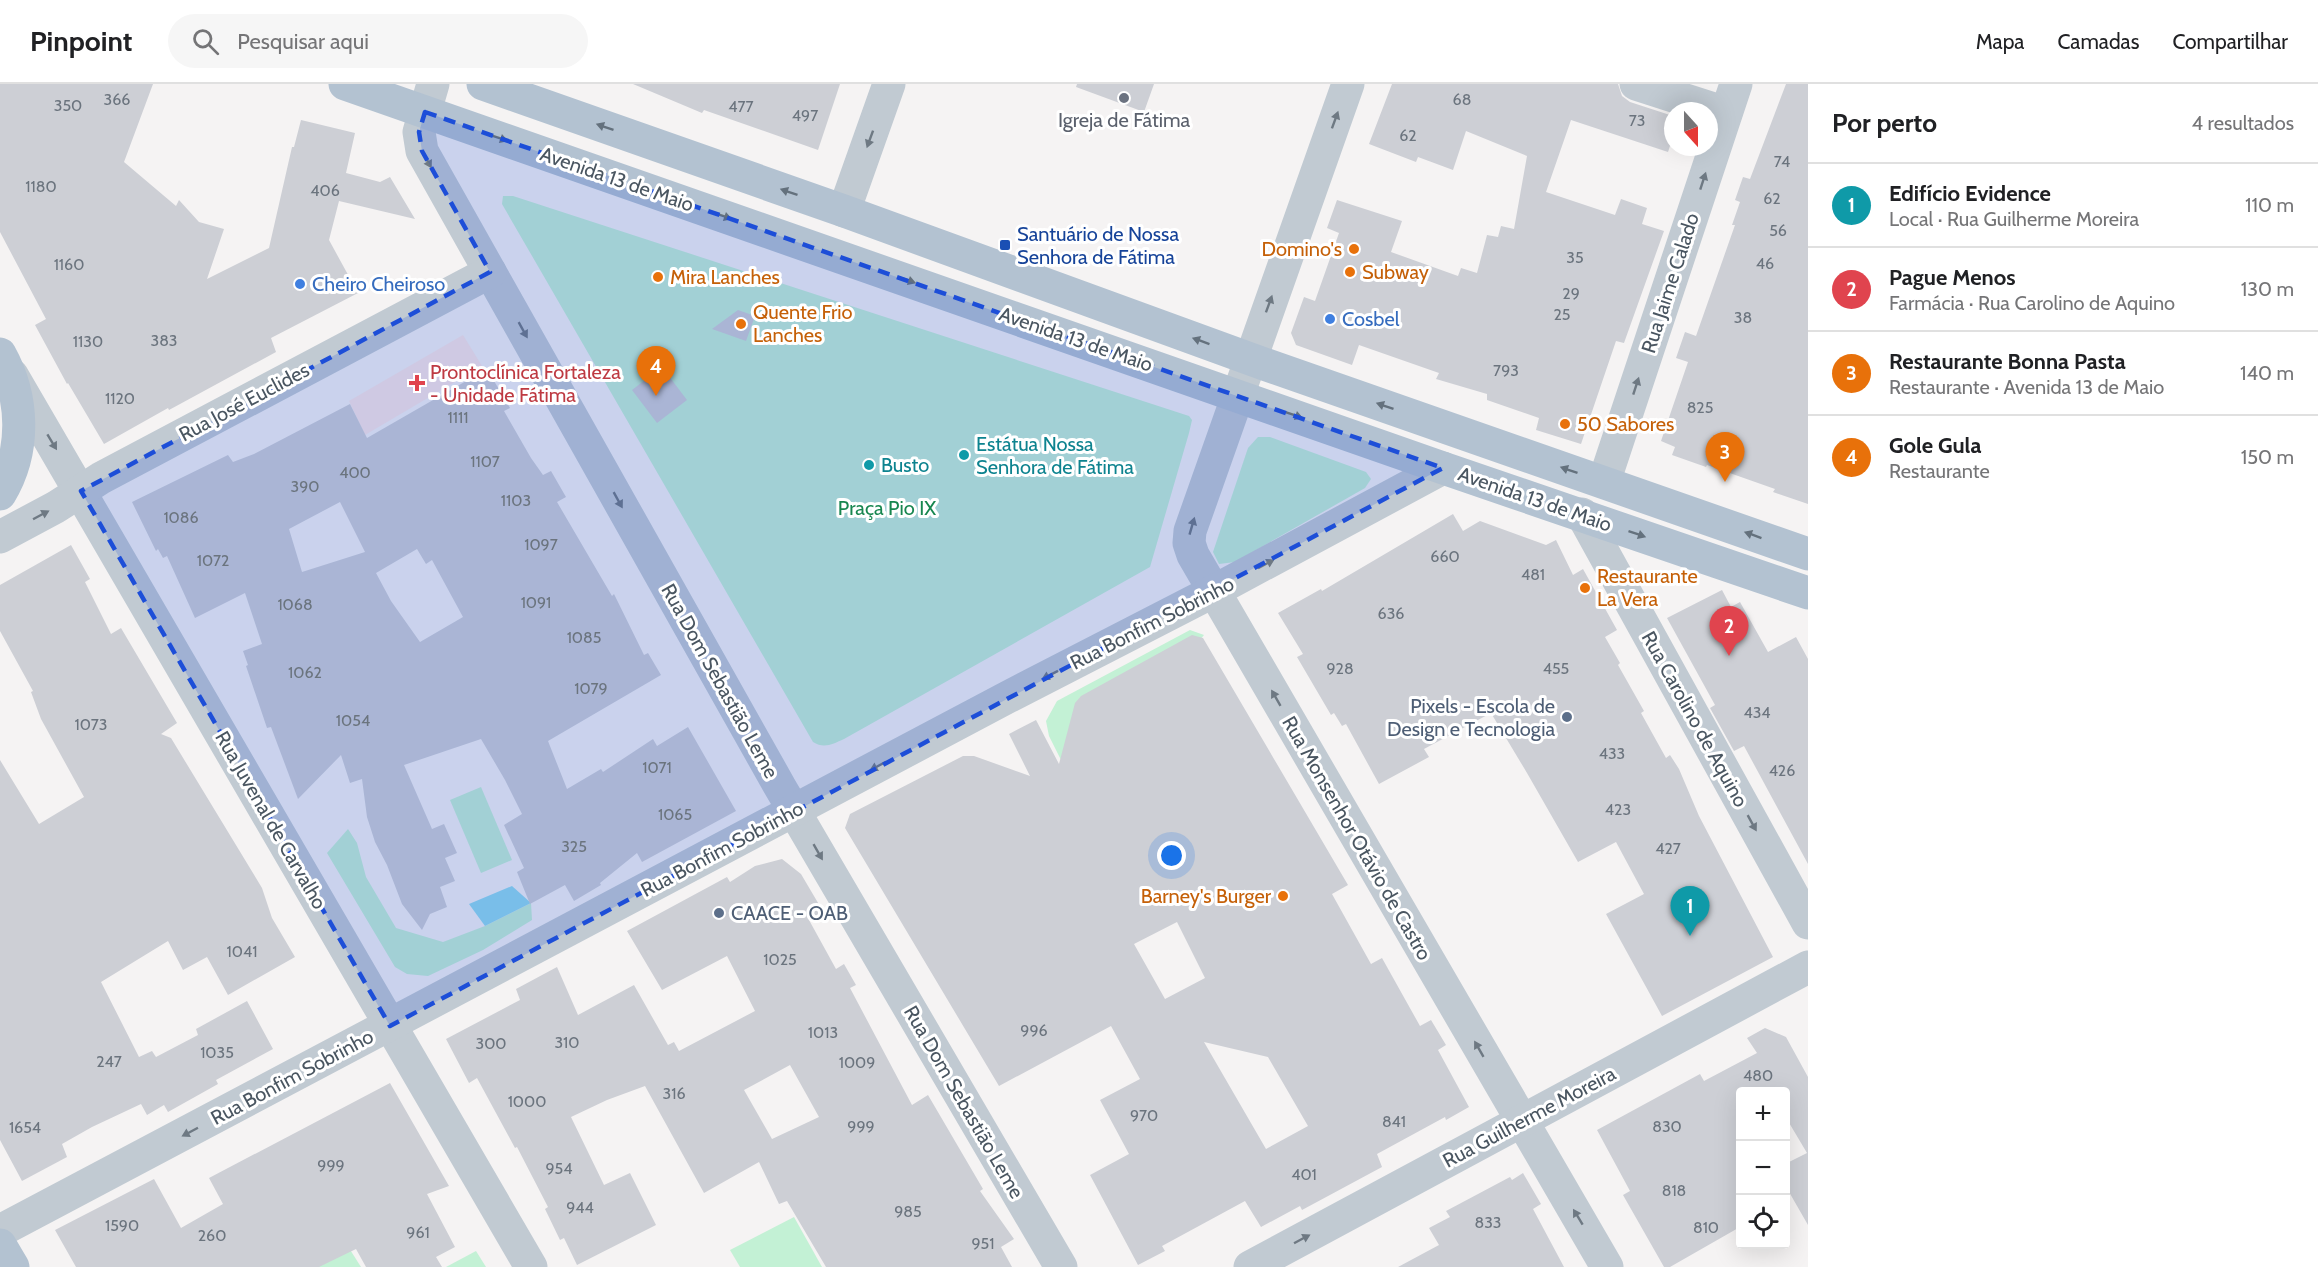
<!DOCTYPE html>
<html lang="pt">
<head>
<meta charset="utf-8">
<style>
	body { margin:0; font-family:Cabin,sans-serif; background:#f6f6f6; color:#202124 }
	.controls { position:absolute; right:18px; bottom:18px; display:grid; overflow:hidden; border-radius:6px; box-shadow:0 6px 24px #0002 }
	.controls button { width:54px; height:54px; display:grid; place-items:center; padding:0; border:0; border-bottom:2px solid #e0e0e0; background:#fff; color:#202124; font:30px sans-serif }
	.compass { position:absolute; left:1664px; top:18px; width:54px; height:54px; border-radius:50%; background:#fff; box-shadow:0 6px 24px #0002; rotate:159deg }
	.you { position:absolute; left:1172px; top:772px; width:21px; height:21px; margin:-15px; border:4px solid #fff; border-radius:50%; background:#1a73e8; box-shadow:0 0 0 9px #1a73e833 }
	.badge { display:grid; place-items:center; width:39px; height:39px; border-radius:50%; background:#2563eb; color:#fff; font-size:20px; font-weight:700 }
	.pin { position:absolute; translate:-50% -50px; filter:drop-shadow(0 2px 3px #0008) }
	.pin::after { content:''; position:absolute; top:32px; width:21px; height:18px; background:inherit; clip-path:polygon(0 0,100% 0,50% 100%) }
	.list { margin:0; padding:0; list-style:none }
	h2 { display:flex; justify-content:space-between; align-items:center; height:78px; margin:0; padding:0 24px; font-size:26px }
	h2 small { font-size:20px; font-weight:400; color:#757577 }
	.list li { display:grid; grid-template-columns:39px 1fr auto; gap:18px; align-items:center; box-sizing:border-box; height:84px; padding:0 24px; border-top:2px solid #e0e0e0 }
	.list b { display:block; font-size:22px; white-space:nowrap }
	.list p { margin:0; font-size:20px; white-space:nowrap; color:#757577 }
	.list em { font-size:20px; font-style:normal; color:#757577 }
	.icon { flex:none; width:33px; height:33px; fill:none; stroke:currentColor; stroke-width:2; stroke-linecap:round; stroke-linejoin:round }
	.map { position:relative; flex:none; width:1808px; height:1183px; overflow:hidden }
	header { display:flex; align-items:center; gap:36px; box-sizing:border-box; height:84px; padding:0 30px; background:#fff; border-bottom:2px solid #e0e0e0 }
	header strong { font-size:28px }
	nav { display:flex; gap:33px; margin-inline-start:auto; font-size:21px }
	.search { width:420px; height:54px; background:#f6f6f6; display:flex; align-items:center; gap:15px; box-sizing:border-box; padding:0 21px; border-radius:33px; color:#757577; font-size:22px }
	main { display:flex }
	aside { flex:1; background:#fff }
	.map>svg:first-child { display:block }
	.medical { fill:#fce8e6 }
	.green { fill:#c3f1d5 }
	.water { fill:#90daee }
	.building { fill:#cdcfd5; fill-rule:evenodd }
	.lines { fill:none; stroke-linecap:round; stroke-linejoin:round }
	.minor { stroke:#c1cad2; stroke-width:33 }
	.primary { stroke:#b3c2d1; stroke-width:33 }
	.oneway { fill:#6e7983 }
	.oneway2 { fill:#64717d }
	.marked { fill:#1d4ed8; fill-opacity:0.2; stroke:#1d4ed8; stroke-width:4.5; stroke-dasharray:12 8; stroke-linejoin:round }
	.worship-dot { fill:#6b7280; stroke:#fff; stroke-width:2 }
	.transit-dot { fill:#1a4fb4; stroke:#fff; stroke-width:2 }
	.food-dot { fill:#e8710a; stroke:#fff; stroke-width:2 }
	.shop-dot { fill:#3f7fe0; stroke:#fff; stroke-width:2 }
	.health-dot { fill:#e0444e; stroke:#fff; stroke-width:2 }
	.culture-dot { fill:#0f9aa8; stroke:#fff; stroke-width:2 }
	.service-dot { fill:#5c6f8a; stroke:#fff; stroke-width:2 }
	.labels { text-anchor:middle; stroke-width:6; stroke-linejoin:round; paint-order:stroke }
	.number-label { font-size:16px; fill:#6b747e }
	.worship-label { font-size:20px; fill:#5b616d; stroke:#fff }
	.street-label { font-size:20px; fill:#4a5661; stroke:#fff }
	.transit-label { font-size:20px; fill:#164399; stroke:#fff; text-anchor:start }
	.food-label { font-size:20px; fill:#c56008; stroke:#fff; text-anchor:start }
	.shop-label { font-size:20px; fill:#366cbe; stroke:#fff; text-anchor:start }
	.health-label { font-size:20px; fill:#be3a42; stroke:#fff; text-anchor:start }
	.culture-label { font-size:20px; fill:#0d838f; stroke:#fff; text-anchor:start }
	.park-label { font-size:20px; fill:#17864f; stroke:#fff }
	.service-label { font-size:20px; fill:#4e5e75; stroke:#fff; text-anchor:end }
</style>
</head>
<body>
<header>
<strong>Pinpoint</strong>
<div class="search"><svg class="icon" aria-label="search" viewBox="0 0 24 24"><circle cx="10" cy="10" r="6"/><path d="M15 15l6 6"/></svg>Pesquisar aqui</div>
<nav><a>Mapa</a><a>Camadas</a><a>Compartilhar</a></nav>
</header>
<main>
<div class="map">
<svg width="1808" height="1183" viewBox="0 0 1808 1183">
	<rect width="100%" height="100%" fill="#f5f3f3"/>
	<polygon class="medical" points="463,251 482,282 365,351 349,317"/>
	<g class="green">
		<path d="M503,112h10l676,220 3,4 -3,13 -39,134 -306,172c-11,5 -20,10 -31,3l-311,-538z"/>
		<polygon points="1258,353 1270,353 1366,388 1371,395 1365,404 1235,478 1219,480 1213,468 1248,364"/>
		<polygon points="1190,546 1204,551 1174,586 1088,730 1049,652 1046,637 1057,617"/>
		<polygon points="481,703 512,776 481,789 450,716"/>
		<polygon points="348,745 357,759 366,793 396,844 443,858 485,842 531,819 532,836 483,866 428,892 407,890 395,883 327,769"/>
		<polygon points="794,1133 822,1183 740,1183 730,1166"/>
		<polygon points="342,1153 361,1183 283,1183"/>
		<polygon points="476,1167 486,1183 446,1183"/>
	</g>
	<polygon class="water" points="512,802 531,819 485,842 469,820"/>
	<g class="building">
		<polygon points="0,0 153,0 124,78 176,122 179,116 199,138 224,145 207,195 269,164 292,63 294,63 301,36 355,49 346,89 380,98 390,93 415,135 339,117 329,156 358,209 271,254 276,268 169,326 168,324 104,360 68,299 67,300 35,241 46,235 0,148"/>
		<polygon points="633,0 840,0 818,66 704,26 702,29"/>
		<polygon points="1077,0 1154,0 1144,28 1076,3"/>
		<polygon points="1392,0 1618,0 1622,12 1630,18 1673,32 1673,53 1668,68 1571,36 1546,108 1615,131 1621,115 1647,124 1642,140 1664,147 1624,259 1616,257 1581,360 1536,346 1539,334 1487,316 1487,310 1436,295 1439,289 1359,261 1352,281 1296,261 1291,249 1304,213 1315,217 1339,149 1327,144 1337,116 1402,137 1391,168 1458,192 1461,184 1477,189 1487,151 1498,153 1501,142 1514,145 1527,72 1466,47 1453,86 1418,73 1416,78 1369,60"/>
		<polygon points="1786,0 1808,0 1808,420 1773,408 1775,405 1707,381 1706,383 1672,371 1675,363 1661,357 1688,278 1676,274 1685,248 1696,252 1735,141 1732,141 1740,118 1735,116 1743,93 1750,95"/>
		<polygon points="738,226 755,232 746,257 712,245"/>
		<polygon points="662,283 687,316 657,339 632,306"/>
		<path d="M487,285l23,39 -6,3 27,47 12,17 8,-4 15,26 -9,5 55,94 2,-2 30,61 4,-2 13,22 -113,66 19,48 34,-20 2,3 50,-33 4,7 31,-19 48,84 -94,51 -5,-9 -37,30 1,2 -27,16 -9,-16 -35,19 -13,-32 7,-4 -20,-43 18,-11 -17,-34 -24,-41 -77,26 28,64 12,-5 13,29 -12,5 10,23 -15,6 7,20 -17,7 -8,16 -20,-26 -15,-39 -12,-23 -8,-25 -5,-38 -12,4 -9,-28 -43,44 -27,-72 -4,1 -21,-62 2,-1 -5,-14 19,-7 -17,-51 -50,25 -28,-62 -4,2 -5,-9 -2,2 -24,-49 96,-47 5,7 21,-8 96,-50 17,34zM340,418l25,50 -63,20 -13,-43zM417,465l9,15 6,-4 31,57 -43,25 -29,-41 -15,-28z"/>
		<polygon points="1453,430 1463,447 1480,437 1546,461 1556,456 1573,491 1583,485 1617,546 1605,553 1620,579 1618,581 1644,627 1641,629 1666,674 1670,671 1679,685 1699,732 1773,873 1662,932 1606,830 1644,810 1616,758 1578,778 1527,689 1491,629 1424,665 1429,673 1379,700 1346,640 1342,642 1334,629 1331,631 1297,573 1303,570 1278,529 1321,505 1322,507"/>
		<polygon points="71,461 90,495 85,498 111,550 121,544 177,639 161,650 171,654 262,804 272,834 295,873 228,911 207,873 183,886 168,857 101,898 139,973 152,967 156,973 198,951 196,945 247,917 273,965 216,996 218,1000 168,1028 164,1021 147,1031 141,1020 92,1043 62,1060 67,1073 22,1097 0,1056 0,676 39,740 84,713 41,635 31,608 33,607 0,547 0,501"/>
		<polygon points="1722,506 1731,523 1740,518 1768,568 1796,553 1808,575 1808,780 1744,662 1734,667 1710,624 1715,621 1667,534"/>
		<path d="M1192,551l11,3 145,247 -16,9 39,70 11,-6 38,68 11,-6 15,25 -8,5 31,57 -23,13 -1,-3 -68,37 5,13 -80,43 -2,-4 -39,21 -16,-26 -83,45 3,5 -27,14 -48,-90 39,-21 -29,-54 40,-21 -29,-53 -112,60 -154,-258 5,-14 113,-58h11l56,20 -21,-42 27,-14 23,44 16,-61 6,-7zM1177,838l28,56 -40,21 -31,-55zM1204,958l64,15 40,69 -42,23z"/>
		<path d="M782,775l19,15 23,39 -15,7 27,49 8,-5 12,21 -6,3 62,117 16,-10 55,94 -3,2 34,48 -13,8 11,20h-186l-39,-66 -8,3 -20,-42 -55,31 -59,-107 -38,14 -36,17 33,68 26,-12 26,52 -79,40 -13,-27 -4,2 -15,-31 3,-2 -31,-60 -2,1 -38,-70 -8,5 -23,-44 74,-39 -4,-11 41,-22 21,48 56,-30 34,60 6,-3 5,9 76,-40 -28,-55 -65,34 -35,-59 100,-54 3,5 25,-16zM790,981l29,52 -47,22 -28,-49z"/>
		<polygon points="1765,944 1786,953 1808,993 1808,1141 1785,1101 1785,1080 1807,1069 1785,1032 1785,1008 1740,1008 1740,1143 1670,1183 1664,1183 1623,1111 1630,1107 1597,1046 1700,990 1704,997 1757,969 1747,954"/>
		<polygon points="390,999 449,1102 427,1110 455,1163 436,1173 442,1183 366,1183 356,1165 319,1183 76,1183 55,1146 154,1095 181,1144 223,1120 209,1094"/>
		<polygon points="1523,1089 1541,1120 1533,1125 1564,1183 1398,1183 1439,1161 1429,1144 1450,1133 1446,1127 1510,1093 1512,1096"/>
	</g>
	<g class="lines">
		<g class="minor">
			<polyline points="433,0 419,48 422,67 780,703 1061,1183"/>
			<polyline points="1348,0 1190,447 1189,459 1193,471 1607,1183"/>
			<polyline points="1636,0 1726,29"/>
			<polyline points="844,127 889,0"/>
			<polyline points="12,291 531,1183"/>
			<polyline points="1604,398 1736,0"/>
			<polyline points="1582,430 1808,839"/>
			<polyline points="0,453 56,423 101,394 490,188"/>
			<polyline points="0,1147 1008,613 1214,507 1443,384"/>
			<polyline points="1250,1183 1808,883"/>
		</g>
		<g class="primary">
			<polyline points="345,0 1443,384 1808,509"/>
			<polyline points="483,0 844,127 1264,280 1808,470"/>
			<path d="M0,270c24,43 26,97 0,140"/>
			<polyline points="0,1161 13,1183"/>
		</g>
	</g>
	<defs><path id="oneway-solid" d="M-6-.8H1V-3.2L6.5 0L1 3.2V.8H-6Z" transform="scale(1.5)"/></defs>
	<g class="oneway">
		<use href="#oneway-solid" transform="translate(1335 36) rotate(-70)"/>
		<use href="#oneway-solid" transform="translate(870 55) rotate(110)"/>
		<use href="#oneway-solid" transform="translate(427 76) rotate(61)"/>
		<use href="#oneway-solid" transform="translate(1703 97) rotate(-72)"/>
		<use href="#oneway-solid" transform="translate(1269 220) rotate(-70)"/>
		<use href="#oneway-solid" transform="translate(523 246) rotate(61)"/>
		<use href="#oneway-solid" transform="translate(1636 302) rotate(-72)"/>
		<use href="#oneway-solid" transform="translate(52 358) rotate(59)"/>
		<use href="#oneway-solid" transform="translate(618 416) rotate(61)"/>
		<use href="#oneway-solid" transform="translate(41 431) rotate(-28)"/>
		<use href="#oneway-solid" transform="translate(1192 442) rotate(-74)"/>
		<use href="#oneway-solid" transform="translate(1266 480) rotate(-28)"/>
		<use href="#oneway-solid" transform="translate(1050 591) rotate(153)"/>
		<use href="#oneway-solid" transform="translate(1276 614) rotate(-120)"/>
		<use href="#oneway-solid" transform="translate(878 682) rotate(152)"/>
		<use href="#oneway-solid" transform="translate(1752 739) rotate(61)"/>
		<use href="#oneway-solid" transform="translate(818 768) rotate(60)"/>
		<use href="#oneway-solid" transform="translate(1479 965) rotate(-120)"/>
		<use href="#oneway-solid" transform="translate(190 1048) rotate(152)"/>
		<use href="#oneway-solid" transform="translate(1578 1133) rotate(-121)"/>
		<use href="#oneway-solid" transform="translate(1302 1155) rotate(-28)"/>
	</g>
	<g class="oneway2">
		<use href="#oneway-solid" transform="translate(605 43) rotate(-161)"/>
		<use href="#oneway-solid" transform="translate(499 54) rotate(19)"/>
		<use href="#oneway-solid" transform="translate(789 108) rotate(-161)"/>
		<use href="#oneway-solid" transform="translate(723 132) rotate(19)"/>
		<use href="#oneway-solid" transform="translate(907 196) rotate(19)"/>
		<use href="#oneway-solid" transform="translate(1201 257) rotate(-160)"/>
		<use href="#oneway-solid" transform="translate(1385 322) rotate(-161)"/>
		<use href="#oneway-solid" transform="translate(1294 331) rotate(19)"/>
		<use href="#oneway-solid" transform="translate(1569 386) rotate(-161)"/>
		<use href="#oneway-solid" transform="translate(1637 450) rotate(19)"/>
		<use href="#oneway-solid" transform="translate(1753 451) rotate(-160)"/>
	</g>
	<path class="marked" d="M425,28l1018,356 -1053,558 -309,-535 409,-219 -68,-121 -3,-19z"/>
	<circle class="worship-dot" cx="1124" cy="14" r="6"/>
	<rect class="transit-dot" x="999" y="155" width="12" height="12" rx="3"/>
	<g class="food-dot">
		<circle cx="1354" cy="165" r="6"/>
		<circle cx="1350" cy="188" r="6"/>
		<circle cx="658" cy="193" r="6"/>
		<circle cx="741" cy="240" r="6"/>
		<circle cx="1565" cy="340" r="6"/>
		<circle cx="1585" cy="504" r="6"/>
		<circle cx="1283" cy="812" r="6"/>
	</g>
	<g class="shop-dot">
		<circle cx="300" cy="200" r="6"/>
		<circle cx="1330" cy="235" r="6"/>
	</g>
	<path class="health-dot" d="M414 290h6v6h6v6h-6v6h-6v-6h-6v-6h6z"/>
	<g class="culture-dot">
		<circle cx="964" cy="371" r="6"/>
		<circle cx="869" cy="381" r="6"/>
	</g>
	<g class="service-dot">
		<circle cx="1567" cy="633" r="6"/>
		<circle cx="719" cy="829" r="6"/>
	</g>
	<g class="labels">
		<g class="number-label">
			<text x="117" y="21">366</text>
			<text x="1462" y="21">68</text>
			<text x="68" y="27">350</text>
			<text x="741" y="28">477</text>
			<text x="805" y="37">497</text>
			<text x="1637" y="42">73</text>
			<text x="1408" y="57">62</text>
			<text x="1782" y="83">74</text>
			<text x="41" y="108">1180</text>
			<text x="325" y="112">406</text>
			<text x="1772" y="120">62</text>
			<text x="1778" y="152">56</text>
			<text x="1575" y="179">35</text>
			<text x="1765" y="185">46</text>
			<text x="69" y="186">1160</text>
			<text x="1571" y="215">29</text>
			<text x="1562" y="236">25</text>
			<text x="1743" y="239">38</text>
			<text x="164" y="262">383</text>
			<text x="88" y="263">1130</text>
			<text x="1506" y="292">793</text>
			<text x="120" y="320">1120</text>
			<text x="1700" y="329">825</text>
			<text x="458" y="339">1111</text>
			<text x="485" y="383">1107</text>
			<text x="355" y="394">400</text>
			<text x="305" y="408">390</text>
			<text x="516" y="422">1103</text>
			<text x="181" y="439">1086</text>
			<text x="541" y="466">1097</text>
			<text x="1445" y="478">660</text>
			<text x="213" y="482">1072</text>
			<text x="1533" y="496">481</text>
			<text x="536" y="524">1091</text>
			<text x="295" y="526">1068</text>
			<text x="1391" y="535">636</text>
			<text x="584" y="559">1085</text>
			<text x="1340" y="590">928</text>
			<text x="1556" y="590">455</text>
			<text x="305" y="594">1062</text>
			<text x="591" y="610">1079</text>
			<text x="1757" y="634">434</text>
			<text x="353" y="642">1054</text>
			<text x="91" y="646">1073</text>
			<text x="1612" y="675">433</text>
			<text x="657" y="689">1071</text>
			<text x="1782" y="692">426</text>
			<text x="1618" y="731">423</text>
			<text x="675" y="736">1065</text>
			<text x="574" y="768">325</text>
			<text x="1668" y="770">427</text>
			<text x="242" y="873">1041</text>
			<text x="780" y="881">1025</text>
			<text x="1034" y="952">996</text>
			<text x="823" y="954">1013</text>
			<text x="567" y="964">310</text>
			<text x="491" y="965">300</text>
			<text x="217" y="974">1035</text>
			<text x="109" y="983">247</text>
			<text x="857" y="984">1009</text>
			<text x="1758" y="997">480</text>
			<text x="674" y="1015">316</text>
			<text x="527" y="1023">1000</text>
			<text x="1144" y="1037">970</text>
			<text x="1394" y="1043">841</text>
			<text x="861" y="1048">999</text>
			<text x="1667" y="1048">830</text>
			<text x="25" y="1049">1654</text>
			<text x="331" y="1087">999</text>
			<text x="559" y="1090">954</text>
			<text x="1304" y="1096">401</text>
			<text x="1674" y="1112">818</text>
			<text x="580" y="1129">944</text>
			<text x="908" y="1133">985</text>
			<text x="1488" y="1144">833</text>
			<text x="122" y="1147">1590</text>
			<text x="1706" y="1149">810</text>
			<text x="418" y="1154">961</text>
			<text x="212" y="1157">260</text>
			<text x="983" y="1165">951</text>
		</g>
		<g class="worship-label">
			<text x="1124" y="43">Igreja de Fátima</text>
		</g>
		<g class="street-label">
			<text transform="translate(617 95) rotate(19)" y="7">Avenida 13 de Maio</text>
			<text transform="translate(1670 199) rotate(-72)" y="7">Rua Jaime Calado</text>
			<text transform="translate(1076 255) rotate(19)" y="7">Avenida 13 de Maio</text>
			<text transform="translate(244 318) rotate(-28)" y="7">Rua José Euclides</text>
			<text transform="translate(1535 415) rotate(19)" y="7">Avenida 13 de Maio</text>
			<text transform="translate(1152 539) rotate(-27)" y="7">Rua Bonfim Sobrinho</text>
			<text transform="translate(720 597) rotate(61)" y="7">Rua Dom Sebastião Leme</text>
			<text transform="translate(1695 635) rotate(61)" y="7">Rua Carolino de Aquino</text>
			<text transform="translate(271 736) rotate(60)" y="7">Rua Juvenal de Carvalho</text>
			<text transform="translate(1357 754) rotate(60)" y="7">Rua Monsenhor Otávio de Castro</text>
			<text transform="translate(722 765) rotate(-28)" y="7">Rua Bonfim Sobrinho</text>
			<text transform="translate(292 993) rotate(-28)" y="7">Rua Bonfim Sobrinho</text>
			<text transform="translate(964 1018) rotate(60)" y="7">Rua Dom Sebastião Leme</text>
			<text transform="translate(1529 1033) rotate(-28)" y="7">Rua Guilherme Moreira</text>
		</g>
		<g class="transit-label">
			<text x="1017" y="157">Santuário de Nossa<tspan x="1017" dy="23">Senhora de Fátima</tspan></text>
		</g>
		<g class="food-label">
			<text x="1342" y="172" text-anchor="end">Domino's</text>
			<text x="1362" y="195">Subway</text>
			<text x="670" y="200">Mira Lanches</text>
			<text x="753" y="235">Quente Frio<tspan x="753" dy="23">Lanches</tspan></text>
			<text x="1577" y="347">50 Sabores</text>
			<text x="1597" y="499">Restaurante<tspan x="1597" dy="23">La Vera</tspan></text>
			<text x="1271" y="819" text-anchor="end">Barney's Burger</text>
		</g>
		<g class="shop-label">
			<text x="312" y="207">Cheiro Cheiroso</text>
			<text x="1342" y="242">Cosbel</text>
		</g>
		<g class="health-label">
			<text x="430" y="295">Prontoclínica Fortaleza<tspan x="430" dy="23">- Unidade Fátima</tspan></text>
		</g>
		<g class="culture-label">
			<text x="976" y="367">Estátua Nossa<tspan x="976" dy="23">Senhora de Fátima</tspan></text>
			<text x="881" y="388">Busto</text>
		</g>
		<g class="park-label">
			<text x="887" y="431">Praça Pio IX</text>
		</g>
		<g class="service-label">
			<text x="1555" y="629">Pixels - Escola de<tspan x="1555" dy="23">Design e Tecnologia</tspan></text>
			<text x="731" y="836" text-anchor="start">CAACE - OAB</text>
		</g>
	</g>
</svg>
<div class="controls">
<button>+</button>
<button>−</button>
<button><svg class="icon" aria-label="locate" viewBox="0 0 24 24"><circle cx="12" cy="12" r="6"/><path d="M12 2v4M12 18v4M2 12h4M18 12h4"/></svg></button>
</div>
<svg class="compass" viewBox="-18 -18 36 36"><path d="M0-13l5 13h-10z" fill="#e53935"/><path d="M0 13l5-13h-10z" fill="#757577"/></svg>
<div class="you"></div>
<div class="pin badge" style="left:1690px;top:852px;background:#0f9aa8">1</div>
<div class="pin badge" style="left:1729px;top:572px;background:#e0444e">2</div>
<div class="pin badge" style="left:1725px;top:398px;background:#e8710a">3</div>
<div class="pin badge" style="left:656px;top:312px;background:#e8710a">4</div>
</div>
<aside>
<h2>Por perto<small>4 resultados</small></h2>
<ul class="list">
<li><span class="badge" style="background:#0f9aa8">1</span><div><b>Edifício Evidence</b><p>Local · Rua Guilherme Moreira</p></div><em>110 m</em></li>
<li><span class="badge" style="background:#e0444e">2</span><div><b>Pague Menos</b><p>Farmácia · Rua Carolino de Aquino</p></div><em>130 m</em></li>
<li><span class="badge" style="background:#e8710a">3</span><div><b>Restaurante Bonna Pasta</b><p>Restaurante · Avenida 13 de Maio</p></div><em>140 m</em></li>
<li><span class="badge" style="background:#e8710a">4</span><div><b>Gole Gula</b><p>Restaurante</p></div><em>150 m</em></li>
</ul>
</aside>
</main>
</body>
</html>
